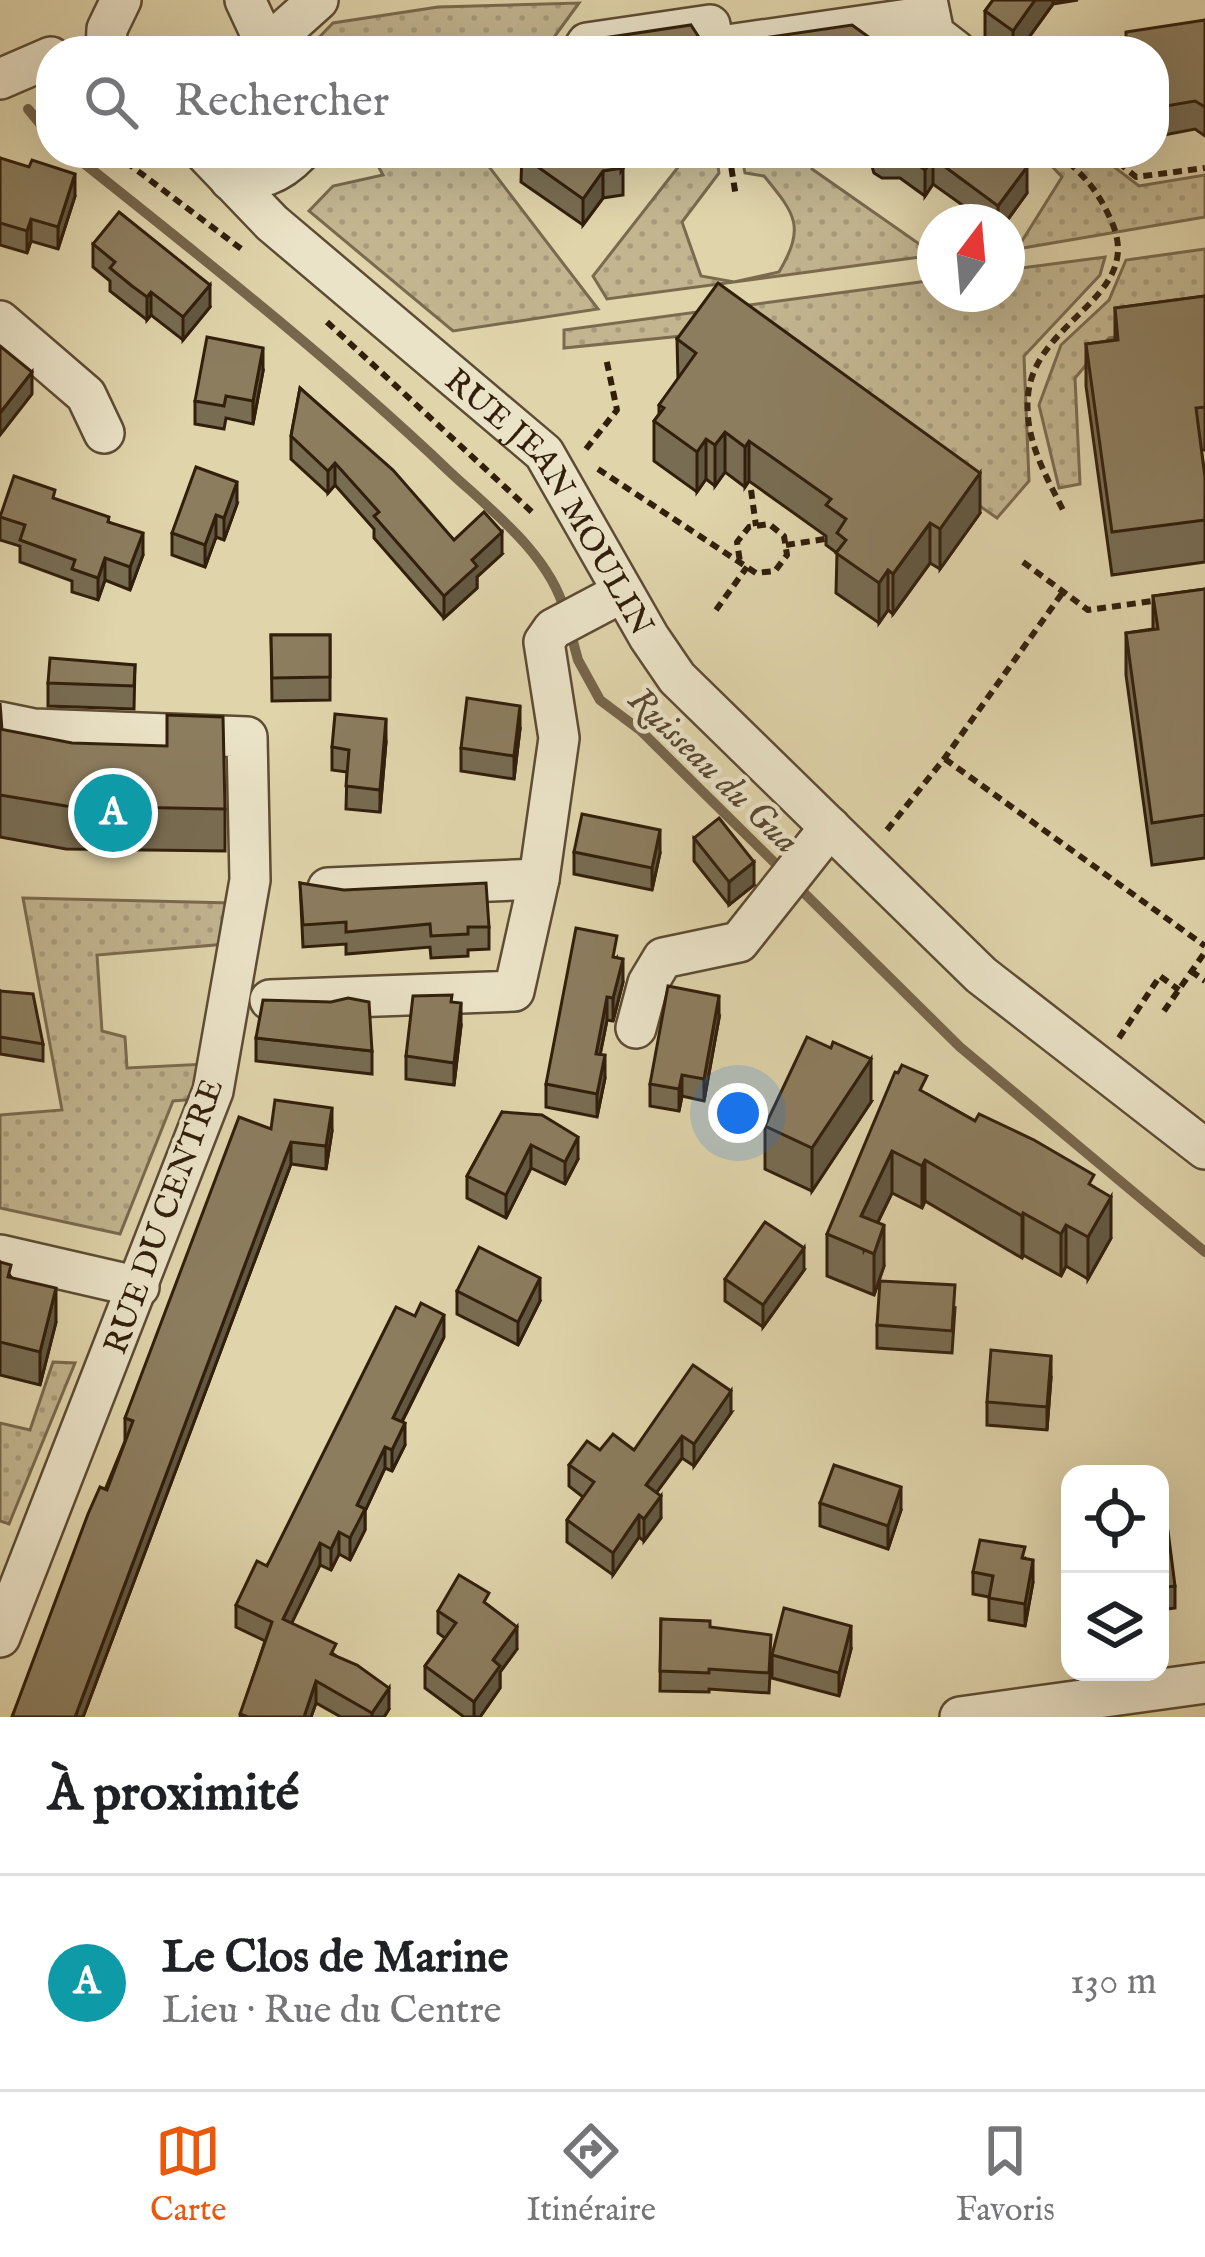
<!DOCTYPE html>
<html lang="fr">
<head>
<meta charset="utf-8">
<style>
	body { margin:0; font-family:"IM FELL English",serif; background:#f6f6f6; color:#202124 }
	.controls { position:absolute; right:36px; bottom:36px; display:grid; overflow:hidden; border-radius:24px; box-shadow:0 12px 48px #0002 }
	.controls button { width:108px; height:108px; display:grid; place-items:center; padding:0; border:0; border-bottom:3px solid #e0e0e0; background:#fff; color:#202124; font:60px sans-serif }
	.compass { position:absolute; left:917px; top:204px; width:108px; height:108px; border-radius:50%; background:#fff; box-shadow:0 12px 48px #0002; rotate:16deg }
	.you { position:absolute; left:738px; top:1113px; width:42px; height:42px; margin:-30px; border:9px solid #fff; border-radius:50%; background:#1a73e8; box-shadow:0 0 0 18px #1a73e833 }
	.badge { display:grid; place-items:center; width:78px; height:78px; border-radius:50%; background:#ea580c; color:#fff; font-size:39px; font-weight:700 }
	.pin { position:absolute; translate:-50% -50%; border:6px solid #fff; box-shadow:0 3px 12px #0006 }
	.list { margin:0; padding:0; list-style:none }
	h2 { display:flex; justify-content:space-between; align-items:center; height:156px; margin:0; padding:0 48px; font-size:51px }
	h2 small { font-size:39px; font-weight:400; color:#757577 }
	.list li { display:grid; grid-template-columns:78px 1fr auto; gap:36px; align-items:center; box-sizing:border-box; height:216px; padding:0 48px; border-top:3px solid #e0e0e0 }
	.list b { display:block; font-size:45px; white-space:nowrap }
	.list p { margin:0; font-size:39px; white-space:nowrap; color:#757577 }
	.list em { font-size:39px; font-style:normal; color:#757577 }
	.icon { flex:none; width:66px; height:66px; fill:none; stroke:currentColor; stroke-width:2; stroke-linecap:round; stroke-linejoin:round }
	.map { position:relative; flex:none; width:1205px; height:1717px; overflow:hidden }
	.search { position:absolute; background:#fff; box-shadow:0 12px 48px #0002; left:36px; right:36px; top:36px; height:132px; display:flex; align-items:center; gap:30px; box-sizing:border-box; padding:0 42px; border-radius:48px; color:#757577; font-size:45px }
	.sheet { height:372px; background:#fff }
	nav { display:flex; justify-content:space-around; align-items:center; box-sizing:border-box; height:168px; border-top:3px solid #e0e0e0; background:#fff; font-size:33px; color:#757577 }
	nav a { display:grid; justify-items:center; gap:6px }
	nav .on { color:#ea580c }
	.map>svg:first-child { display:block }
	.grass { fill:url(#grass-dots); stroke:#7a6a4e; stroke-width:3 }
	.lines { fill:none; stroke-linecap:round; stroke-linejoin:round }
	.stream { stroke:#76664b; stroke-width:10 }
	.minor-casing { stroke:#5d4c34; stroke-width:44 }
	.path { stroke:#311f0c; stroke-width:6; stroke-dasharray:9 6; stroke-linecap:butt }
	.minor { stroke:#ebe3c8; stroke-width:39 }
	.wall { fill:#786c52; stroke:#311f0c; stroke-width:3 }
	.shaded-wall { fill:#625842; stroke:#311f0c; stroke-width:3 }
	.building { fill:#8c7d5f; stroke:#311f0c; stroke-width:3 }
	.labels { text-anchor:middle; stroke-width:9; stroke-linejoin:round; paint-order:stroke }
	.street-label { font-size:33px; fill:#311f0c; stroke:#ebe3c8 }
	.water-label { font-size:36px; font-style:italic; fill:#594931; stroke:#ebe3c8 }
</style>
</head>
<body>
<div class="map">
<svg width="1205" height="1717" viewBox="0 0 1205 1717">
	<defs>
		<pattern id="grass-dots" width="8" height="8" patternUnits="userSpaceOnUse" patternTransform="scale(3)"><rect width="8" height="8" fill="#c2b590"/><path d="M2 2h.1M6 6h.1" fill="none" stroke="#a79b7b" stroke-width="1.8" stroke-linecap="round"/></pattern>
	</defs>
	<rect width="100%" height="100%" fill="#e0d4ab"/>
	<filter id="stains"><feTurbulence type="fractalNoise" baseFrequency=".00167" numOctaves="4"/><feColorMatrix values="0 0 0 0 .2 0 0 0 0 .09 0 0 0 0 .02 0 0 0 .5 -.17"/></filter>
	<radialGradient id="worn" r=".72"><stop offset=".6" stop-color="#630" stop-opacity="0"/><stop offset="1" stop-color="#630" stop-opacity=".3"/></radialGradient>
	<g class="grass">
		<polygon points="579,3 544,51 306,51 333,23 438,7"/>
		<polygon points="371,153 501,153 490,168 598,309 453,331 309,211 333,186 383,175"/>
		<path d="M674,153h42l3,20 -37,49 19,54 33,6 45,-10c27,-46 16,-58 -15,-96l-19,-3 -4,-20h73l-2,16 123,86 -328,44 -14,-23 86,-110z"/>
		<polygon points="1046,153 1096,153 1139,186 1205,175 1205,217 1017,249 1062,177 1043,157"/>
		<polygon points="1205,249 1205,325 1109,338 1075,378 1080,484 1059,488 1039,405 1061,345 1109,300 1126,260"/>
		<polygon points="1105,257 1100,275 1024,356 1029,481 997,518 711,319 701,334 564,348 564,330 935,280 935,294 1007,294 1007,270"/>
		<polygon points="23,898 232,903 226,944 97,955 102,1031 125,1037 127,1068 206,1064 196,1099 173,1101 120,1234 0,1208 0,1115 62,1110"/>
		<polygon points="53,1362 75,1363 9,1524 0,1521 0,1423 30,1430"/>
	</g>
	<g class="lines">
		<g class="stream">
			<polyline points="28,109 51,137"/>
			<path d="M71,153c129,103 259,205 379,319 41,38 100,83 115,140"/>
			<polyline points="570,630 578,660 600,700 640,730 784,872"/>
			<polyline points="797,886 960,1047 1205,1252"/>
		</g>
		<defs>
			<g id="minor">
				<polyline points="245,0 259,30 261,51"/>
				<polyline points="927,0 934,34 956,51"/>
				<polyline points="106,51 107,29 121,0"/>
				<polyline points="261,51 318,0"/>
				<polyline points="582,51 587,43 710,25 714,47 930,16"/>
				<polyline points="0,79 51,57"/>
				<path id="s1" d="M205,153l67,70 272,230 105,184 28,41 304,297 224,174"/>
				<path d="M230,180c29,1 49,-6 69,-27"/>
				<polyline points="0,321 86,395 104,433"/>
				<polyline points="0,722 34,729 247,737 250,880 213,1091 0,1637"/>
				<polyline points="328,888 539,879"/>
				<polyline points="270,1000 514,991 539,879 559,738 544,642 553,629 623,592"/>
				<polyline points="636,1028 648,983 663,958 739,942 830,827"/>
				<polyline points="0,1255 139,1287"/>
				<polyline points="960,1717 1205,1683"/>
			</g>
		</defs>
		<use href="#minor" class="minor-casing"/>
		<g class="path">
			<polyline points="114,153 244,251"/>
			<polyline points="729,153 736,197"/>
			<path d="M1057,153c27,21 43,40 56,72 29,73 -79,96 -85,171 -4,42 17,78 35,114"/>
			<polyline points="1107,153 1136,177 1205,168"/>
			<polyline points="327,322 533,513"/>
			<polyline points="586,449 617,410 606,358"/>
			<polyline points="598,469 756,573 775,571 787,555 784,536 769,524 749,527 737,542 740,562"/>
			<polyline points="751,490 756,526"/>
			<polyline points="786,545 825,539"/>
			<polyline points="1023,562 1088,610 1160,600"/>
			<polyline points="716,610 747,567"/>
			<polyline points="945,759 1205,946"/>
			<polyline points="887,830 944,759 1063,592"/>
			<polyline points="1191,971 1205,981"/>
			<polyline points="1164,1011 1205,952"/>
			<polyline points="1119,1038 1160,976 1179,990"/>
		</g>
		<use href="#minor" class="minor"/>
	</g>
	<g class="wall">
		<polygon points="993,0 1078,0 1053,4 1019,51 1001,51 985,40 985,11"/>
		<polygon points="1205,20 1205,136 1195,129 1154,137 1154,51 1114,51 1114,42"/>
		<polygon points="522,153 633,153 623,167 623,195 603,198 583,225 521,182"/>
		<polygon points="864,153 1024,153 1024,159 1022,163 1027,193 1006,222 986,222 933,184 925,196 900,178 882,178 874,173 869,157"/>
		<polygon points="0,158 75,196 58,249 31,241 27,253 0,245"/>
		<polygon points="93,244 210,307 183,340 151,315 147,320 110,291 110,281 93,267"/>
		<polygon points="1205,296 1205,450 1201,450 1205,477 1205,562 1112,575 1086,386 1086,344 1115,340 1115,308"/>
		<polygon points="677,339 980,513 940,569 930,563 893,614 888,610 879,623 836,593 837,553 826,545 826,536 749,481 745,487 725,472 715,486 706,479 697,492 654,461 654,421 659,414 659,405 678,380"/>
		<polygon points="263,371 253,424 226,418 224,429 195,424 195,401"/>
		<polygon points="300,388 454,540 502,554 477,577 477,588 444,618 374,538 374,529 335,485 328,493 291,459 291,436"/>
		<polygon points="237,504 224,540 216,537 205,567 172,555 172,533"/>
		<polygon points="0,517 109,522 143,555 130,590 105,580 98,600 72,592 72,581 20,562 20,546 0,540"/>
		<polygon points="1205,589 1205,858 1152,865 1126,675 1126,633 1153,629 1153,596"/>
		<polygon points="271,635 330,635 330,700 272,701"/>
		<polygon points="135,665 134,709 48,706 48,683"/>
		<polygon points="0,703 2,730 225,809 225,851 66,849 0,837"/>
		<polygon points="520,729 514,779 461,771 461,748"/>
		<polygon points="386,742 380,812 346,809 347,772 332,770 332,747"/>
		<polygon points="694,838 754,885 729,905 694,861"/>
		<polygon points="574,852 660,853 652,890 574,874"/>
		<polygon points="300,883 489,927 489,949 468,950 468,956 431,958 430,947 346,954 346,944 303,947"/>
		<polygon points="617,958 623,982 613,1021 607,1020 600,1054 605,1078 597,1117 546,1107 546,1084"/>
		<polygon points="0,991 43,1044 43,1061 0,1054"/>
		<polygon points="719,1018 704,1101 682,1096 679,1111 650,1106 650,1084"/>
		<polygon points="461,1026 454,1085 406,1079 406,1056"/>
		<polygon points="256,1038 372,1051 372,1074 256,1061"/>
		<polygon points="927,1094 1094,1187 1111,1238 1088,1279 1066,1266 1061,1276 1023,1255 1022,1258 925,1201 922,1208 892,1193 878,1222 884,1266 874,1295 827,1276 827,1234"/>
		<polygon points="871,1102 812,1191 765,1169 765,1126"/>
		<polygon points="502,1112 578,1159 565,1184 531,1168 506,1218 467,1198 467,1176"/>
		<polygon points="271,1129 332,1131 326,1169 291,1164 83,1717 12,1717 125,1441 125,1418"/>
		<polygon points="0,1262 11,1277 56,1322 40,1385 0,1375"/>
		<polygon points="804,1270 763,1327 725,1301 725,1279"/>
		<polygon points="457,1291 540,1301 518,1345 457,1314"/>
		<polygon points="955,1308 952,1353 877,1348 877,1325"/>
		<polygon points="444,1337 402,1422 405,1445 392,1471 385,1468 365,1511 365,1530 350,1560 339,1554 331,1570 320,1565 291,1623 336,1656 389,1709 384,1717 341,1717 316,1703 311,1717 240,1717 265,1641 236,1627 236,1605"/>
		<polygon points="1051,1378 1047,1430 987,1425 987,1402"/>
		<polygon points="731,1413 694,1466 682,1458 656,1492 661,1518 644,1541 639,1537 613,1575 567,1542 567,1520 583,1497 569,1486 569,1465 600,1450 634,1450"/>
		<polygon points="820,1503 901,1510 888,1549 820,1526"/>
		<polygon points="1160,1532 1175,1586 1175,1608 1160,1610"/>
		<polygon points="1025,1558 1033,1582 1025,1626 989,1620 989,1597 973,1594 973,1572"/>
		<polygon points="489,1606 517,1649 500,1672 500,1688 480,1717 464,1717 425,1688 425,1666 445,1638 438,1633 438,1611"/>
		<polygon points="661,1619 710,1627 771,1655 769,1693 709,1689 709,1692 660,1691"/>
		<polygon points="851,1649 839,1696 772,1678 772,1655"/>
	</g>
	<g class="shaded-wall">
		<polygon points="1035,0 1053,0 1053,4 1019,51 1013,51 1013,31"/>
		<polygon points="621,153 633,153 621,171"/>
		<polygon points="1010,153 1024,153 1024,159 1009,180"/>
		<polygon points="933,158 933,184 925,196 925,170"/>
		<polygon points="1027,167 1027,193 1006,222 998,222 998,206"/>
		<polygon points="603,171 603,198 583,225 583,199"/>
		<polygon points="75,174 75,196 58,249 58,227"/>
		<polygon points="31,219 31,241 27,253 27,231"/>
		<polygon points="210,285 210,307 183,340 183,317"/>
		<polygon points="151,292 151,315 147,320 147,297"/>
		<polygon points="263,348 263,371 253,424 253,401"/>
		<polygon points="32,372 32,394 0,435 0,413"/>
		<polygon points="725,432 725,472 715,486 715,445"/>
		<polygon points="706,439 706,479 697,492 697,452"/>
		<polygon points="749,441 749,481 745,487 745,447"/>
		<polygon points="335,463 335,485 328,493 328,471"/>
		<polygon points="980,473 980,513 940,569 940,529"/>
		<polygon points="237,482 237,504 224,540 224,518"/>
		<polygon points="216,515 216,537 205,567 205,545"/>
		<polygon points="930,523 930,563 893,614 893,574"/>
		<polygon points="502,532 502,554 477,577 477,588 444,618 444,596 472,560"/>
		<polygon points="143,533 143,555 130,590 130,567"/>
		<polygon points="105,558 105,580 98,600 98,578"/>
		<polygon points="888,570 888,610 879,623 879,583"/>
		<polygon points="520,706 520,729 514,779 514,756"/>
		<polygon points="386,719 386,742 380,812 380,790"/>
		<polygon points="660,830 660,853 652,890 652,868"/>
		<polygon points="754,862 754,885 729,905 729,882"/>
		<polygon points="623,959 623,982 613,1021 613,998"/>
		<polygon points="719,996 719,1018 704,1101 704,1079"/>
		<polygon points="607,997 607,1020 596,1076 596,1054"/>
		<polygon points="461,1003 461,1026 454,1085 454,1063"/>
		<polygon points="605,1055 605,1078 597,1117 597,1094"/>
		<polygon points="871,1059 871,1102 812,1191 812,1148"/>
		<polygon points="682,1075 682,1096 679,1111 679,1089"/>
		<polygon points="332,1108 332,1131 326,1169 326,1146"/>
		<polygon points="578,1137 578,1159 565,1184 565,1162"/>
		<polygon points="291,1142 291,1164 83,1717 75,1717"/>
		<polygon points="531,1145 531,1168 506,1218 506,1195"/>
		<polygon points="892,1151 892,1193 864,1250 861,1216"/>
		<polygon points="925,1160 925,1201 922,1208 922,1166"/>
		<polygon points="1111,1197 1111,1238 1088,1279 1088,1237"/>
		<polygon points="1023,1213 1023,1255 1022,1258 1022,1216"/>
		<polygon points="884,1225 884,1266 874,1295 874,1254"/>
		<polygon points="1066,1225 1066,1266 1061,1276 1061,1234"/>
		<polygon points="804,1248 804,1270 763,1327 763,1305"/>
		<polygon points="540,1278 540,1301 518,1345 518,1322"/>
		<polygon points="56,1288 56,1322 40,1385 40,1352"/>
		<polygon points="444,1315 444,1337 393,1439 393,1418"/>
		<polygon points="1051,1356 1051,1378 1047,1430 1047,1407"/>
		<polygon points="731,1391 731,1413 694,1466 694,1444"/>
		<polygon points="405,1423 405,1445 392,1471 392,1450"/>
		<polygon points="682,1436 682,1458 646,1507 646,1485"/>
		<polygon points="385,1447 385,1468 365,1511 365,1530 350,1560 350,1538 357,1505"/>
		<polygon points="901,1487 901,1510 888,1549 888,1526"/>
		<polygon points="661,1496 661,1518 644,1541 644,1519"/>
		<polygon points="639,1515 639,1537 613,1575 613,1553"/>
		<polygon points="339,1532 339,1554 331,1570 331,1549"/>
		<polygon points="320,1543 320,1565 283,1641 283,1619"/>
		<polygon points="1033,1560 1033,1582 1025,1626 1025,1604"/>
		<polygon points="851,1626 851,1649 839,1696 839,1673"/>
		<polygon points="517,1627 517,1649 500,1672 500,1688 480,1717 474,1717 474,1702 493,1660"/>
		<polygon points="316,1681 316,1703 311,1717 304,1717"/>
		<polygon points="389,1688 389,1709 384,1717 372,1717 372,1713"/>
	</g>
	<g class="building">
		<polygon points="993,0 1035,0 1013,31 985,11"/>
		<polygon points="1205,20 1205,107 1195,101 1154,108 1154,51 1116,51 1114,42 1126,40 1126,32"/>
		<polygon points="691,25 700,39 702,50 595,51 604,38"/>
		<polygon points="852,25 888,51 730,51 729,43"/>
		<polygon points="522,153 622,153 623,168 603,171 583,199 521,155"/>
		<polygon points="902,153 1010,153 1027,167 998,206 933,158 925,170"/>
		<polygon points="0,158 29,167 32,160 75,174 58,227 31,219 27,231 0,223"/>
		<polygon points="119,212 210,285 183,317 151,292 147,297 132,286 110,268 115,262 93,244"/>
		<polygon points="718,283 980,473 940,529 930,523 893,574 888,570 879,583 836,553 846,540 837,533 846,519 826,505 831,499 749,441 745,447 725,432 715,445 706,439 697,452 654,421 664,408 659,405 696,353 677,339"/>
		<polygon points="1205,296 1205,407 1196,408 1205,477 1205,520 1112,532 1086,344 1118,340 1115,308"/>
		<polygon points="207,337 263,348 253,401 226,396 224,406 195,401"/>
		<polygon points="0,346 32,372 0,413"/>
		<polygon points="300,388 393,470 454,540 484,512 502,532 472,560 477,566 444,596 374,516 379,512 335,463 328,471 291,436"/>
		<polygon points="196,467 237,482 224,518 216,515 205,545 172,533"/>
		<polygon points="14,476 55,490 53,498 109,517 108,522 143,533 130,567 105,558 98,578 72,569 75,560 20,540 25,525 0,517"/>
		<polygon points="1205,589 1205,815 1152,823 1126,633 1158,629 1153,596"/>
		<polygon points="271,635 330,635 330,677 272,678"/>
		<polygon points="50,658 135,665 134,686 48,683"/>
		<polygon points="467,698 520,706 514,756 461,748"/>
		<polygon points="335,714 386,719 380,790 346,786 349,750 332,747"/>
		<polygon points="167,715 223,717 225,809 66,806 0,795 0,729 72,743 167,746"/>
		<polygon points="582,814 660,830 652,868 574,852"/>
		<polygon points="719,818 754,862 729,882 694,838"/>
		<polygon points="300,883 344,890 486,883 489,927 468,927 468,934 431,936 430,924 346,932 346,922 303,925"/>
		<polygon points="576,928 617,936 613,957 623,959 613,998 607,997 596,1054 605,1055 597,1094 546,1084"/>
		<polygon points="668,986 719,996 704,1079 682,1075 679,1089 650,1084"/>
		<polygon points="0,991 33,994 43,1044 0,1037"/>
		<polygon points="452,995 451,1002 461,1003 454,1063 406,1056 413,996"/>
		<polygon points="348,998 369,1002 372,1051 256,1038 263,1000 331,1002"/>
		<polygon points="807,1037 831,1048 833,1042 871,1059 812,1148 765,1126"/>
		<polygon points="902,1065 927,1076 920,1090 975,1121 979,1114 1034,1140 1094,1175 1089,1184 1111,1197 1088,1237 1066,1225 1061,1234 1023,1213 1022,1216 925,1160 922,1166 892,1151 861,1216 884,1225 874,1254 827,1234 895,1072 898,1073"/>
		<polygon points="275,1100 332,1108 326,1146 291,1142 75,1717 12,1717 88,1514 100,1487 107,1490 133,1421 125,1418 239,1117 271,1129"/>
		<polygon points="502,1112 542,1115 578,1137 565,1162 531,1145 506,1195 467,1176"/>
		<polygon points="765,1222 804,1248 763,1305 725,1279"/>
		<polygon points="479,1247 540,1278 518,1322 457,1291"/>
		<polygon points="0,1262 11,1265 8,1277 56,1288 40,1352 0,1342"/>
		<polygon points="880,1281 955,1285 952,1331 877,1325"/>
		<polygon points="421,1303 444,1315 393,1418 405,1423 392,1450 385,1447 357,1505 365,1509 350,1538 339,1532 331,1549 320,1543 283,1619 336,1644 331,1654 357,1665 389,1688 372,1713 316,1681 304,1717 248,1717 240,1714 272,1622 236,1605 257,1561 267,1566 396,1307 415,1316"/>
		<polygon points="991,1350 1051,1356 1047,1407 987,1402"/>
		<polygon points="693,1365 731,1391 694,1444 682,1436 646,1485 661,1496 644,1519 639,1515 613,1553 567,1520 594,1482 569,1465 587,1441 600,1450 613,1434 634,1450"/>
		<polygon points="834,1465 901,1487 888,1526 820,1503"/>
		<polygon points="1168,1531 1175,1586 1160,1588 1160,1532"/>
		<polygon points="980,1540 1025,1547 1022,1558 1033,1560 1025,1604 989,1598 993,1576 973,1572"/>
		<polygon points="459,1575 489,1593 484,1602 517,1627 493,1660 500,1666 474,1702 425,1666 456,1623 438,1611"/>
		<polygon points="784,1608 851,1626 839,1673 772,1655"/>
		<polygon points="661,1619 710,1621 710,1627 771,1635 769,1673 709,1669 709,1673 660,1671"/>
	</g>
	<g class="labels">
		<g class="street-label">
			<text dy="12" stroke="none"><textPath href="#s1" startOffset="495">RUE JEAN MOULIN</textPath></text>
			<text transform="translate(162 1216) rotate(-70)" y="12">RUE DU CENTRE</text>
		</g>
		<g class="water-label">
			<text transform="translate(715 769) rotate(44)" y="13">Ruisseau du Gua</text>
		</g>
	</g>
	<rect width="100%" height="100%" filter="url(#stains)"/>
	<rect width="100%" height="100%" fill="url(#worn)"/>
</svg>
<div class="controls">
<button><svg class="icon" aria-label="locate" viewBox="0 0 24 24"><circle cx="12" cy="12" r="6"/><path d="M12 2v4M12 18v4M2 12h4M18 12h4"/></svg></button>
<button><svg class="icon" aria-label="layers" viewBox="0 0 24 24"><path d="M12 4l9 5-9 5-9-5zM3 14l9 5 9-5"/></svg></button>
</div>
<svg class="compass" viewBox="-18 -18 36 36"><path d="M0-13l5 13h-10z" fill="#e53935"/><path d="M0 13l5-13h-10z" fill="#757577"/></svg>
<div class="you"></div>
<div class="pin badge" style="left:113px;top:813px;background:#0f9aa8">A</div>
<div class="search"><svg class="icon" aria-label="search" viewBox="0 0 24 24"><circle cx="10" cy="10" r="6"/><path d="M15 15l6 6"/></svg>Rechercher</div>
</div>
<section class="sheet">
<h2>À proximité<small></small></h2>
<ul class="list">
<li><span class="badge" style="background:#0f9aa8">A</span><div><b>Le Clos de Marine</b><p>Lieu · Rue du Centre</p></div><em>130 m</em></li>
</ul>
</section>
<nav>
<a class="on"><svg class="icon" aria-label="map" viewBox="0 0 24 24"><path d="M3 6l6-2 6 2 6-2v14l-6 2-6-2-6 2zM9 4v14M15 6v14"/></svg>Carte</a>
<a><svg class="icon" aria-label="directions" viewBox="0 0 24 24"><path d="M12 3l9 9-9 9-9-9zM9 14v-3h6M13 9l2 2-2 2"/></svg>Itinéraire</a>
<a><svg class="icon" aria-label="saved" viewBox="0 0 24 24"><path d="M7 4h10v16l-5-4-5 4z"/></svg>Favoris</a>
</nav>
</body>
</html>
